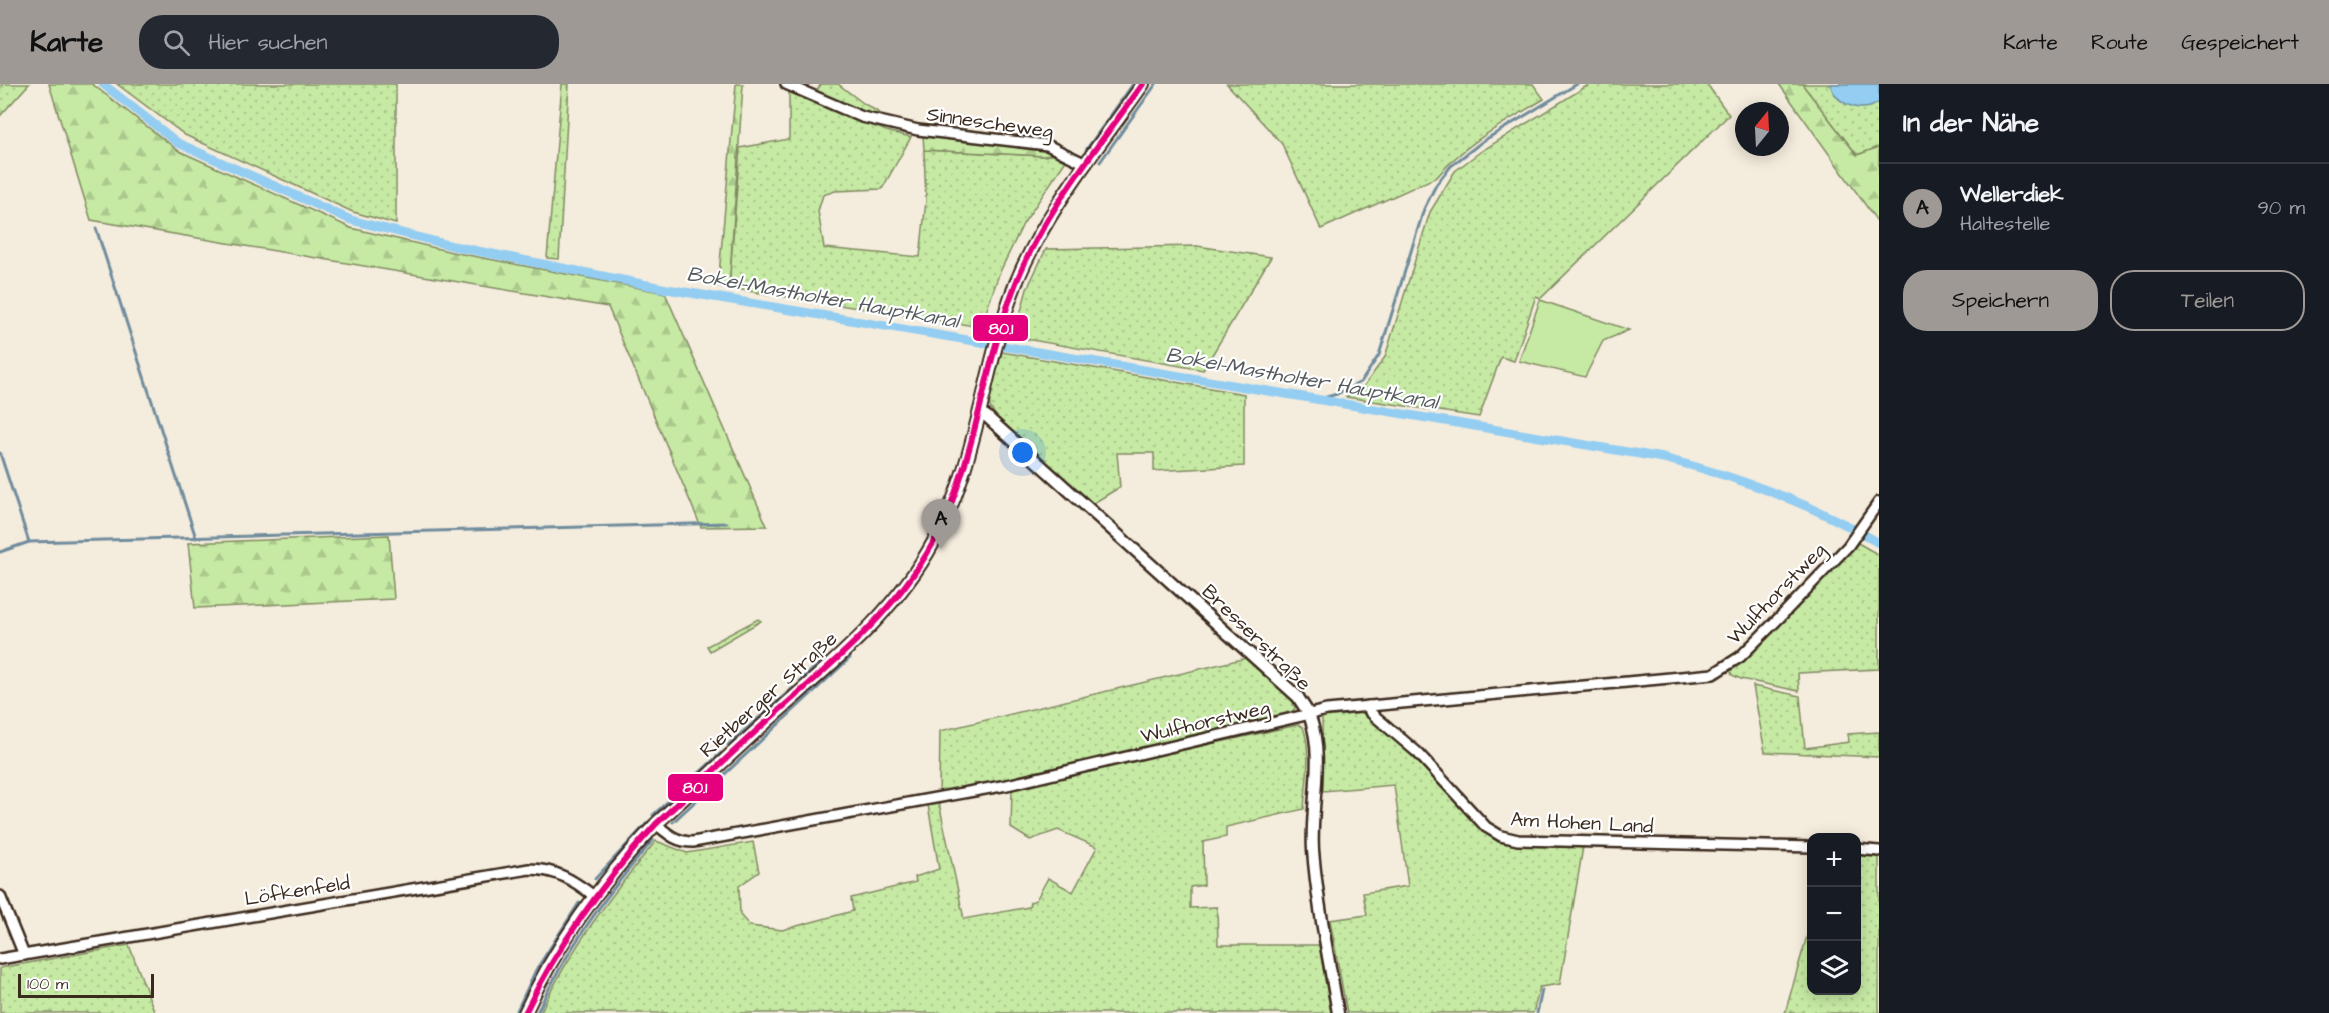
<!DOCTYPE html>
<html lang="de">
<head>
<meta charset="utf-8">
<style>
	body { margin:0; font-family:"Architects Daughter",sans-serif; background:#242831; color:#f1f3f6 }
	.controls { position:absolute; right:18px; bottom:18px; display:grid; overflow:hidden; border-radius:12px; box-shadow:0 3px 15px #0003 }
	.controls button { width:54px; height:54px; display:grid; place-items:center; padding:0; border:0; border-bottom:2px solid #363941; background:#171b24; color:#f1f3f6; font:30px sans-serif }
	.compass { position:absolute; left:1735px; top:18px; width:54px; height:54px; border-radius:50%; background:#171b24; box-shadow:0 3px 15px #0003; rotate:18deg }
	.scale { position:absolute; left:18px; bottom:15px; width:136px; box-sizing:border-box; padding-left:6px; border:3px solid #3b2a1e; border-top:0; font-size:16px; line-height:21px; white-space:nowrap; color:#3b2a1e; -webkit-text-stroke:4px #fff; paint-order:stroke }
	.you { position:absolute; left:1023px; top:369px; width:21px; height:21px; margin:-15px; border:4px solid #fff; border-radius:50%; background:#1a73e8; box-shadow:0 0 0 9px #1a73e833 }
	.badge { display:grid; place-items:center; width:39px; height:39px; border-radius:50%; background:#9f9995; color:#111; font-size:20px; font-weight:700 }
	.pin { position:absolute; translate:-50% -50px; filter:drop-shadow(0 2px 3px #0008) }
	.pin::after { content:''; position:absolute; top:32px; width:21px; height:18px; background:inherit; clip-path:polygon(0 0,100% 0,50% 100%) }
	.list { margin:0; padding:0; list-style:none }
	h2 { display:flex; justify-content:space-between; align-items:center; height:78px; margin:0; padding:0 24px; font-size:26px }
	h2 small { font-size:20px; font-weight:400; color:#9ea1a6 }
	.list li { display:grid; grid-template-columns:39px 1fr auto; gap:18px; align-items:center; box-sizing:border-box; height:90px; padding:0 24px; border-top:2px solid #363941 }
	.list b { display:block; font-size:22px; white-space:nowrap }
	.list p { margin:0; font-size:20px; white-space:nowrap; color:#9ea1a6 }
	.list em { font-size:20px; font-style:normal; color:#9ea1a6 }
	.actions { display:flex; gap:12px; padding:18px 24px }
	.actions a { flex:1; padding:14px 0; border:2px solid #9f9995; border-radius:24px; text-align:center; font-size:21px; color:#9f9995 }
	.actions .main { background:#9f9995; color:#111 }
	.icon { flex:none; width:33px; height:33px; fill:none; stroke:currentColor; stroke-width:2; stroke-linecap:round; stroke-linejoin:round }
	.map { position:relative; flex:none; width:1879px; height:929px; overflow:hidden }
	header { display:flex; align-items:center; gap:36px; box-sizing:border-box; height:84px; padding:0 30px; background:#9f9995; color:#111 }
	header strong { font-size:28px }
	nav { display:flex; gap:33px; margin-inline-start:auto; font-size:21px }
	.search { width:420px; height:54px; background:#242831; display:flex; align-items:center; gap:15px; box-sizing:border-box; padding:0 21px; border-radius:24px; color:#9ea1a6; font-size:22px }
	main { display:flex }
	aside { flex:1; background:#171b24 }
	.map>svg:first-child { display:block }
	.grass { fill:url(#grass-dots); stroke:#808a61; stroke-width:1.5 }
	.forest { fill:url(#forest-firs); stroke:#808a61; stroke-width:1.5 }
	.pitch { fill:#c6eaa4; stroke:#808a61; stroke-width:1.5 }
	.water { fill:#93cdf2; stroke:#708c9d; stroke-width:1.5 }
	.lines { fill:none; stroke-linecap:round; stroke-linejoin:round }
	.stream { stroke:#708c9d; stroke-width:3 }
	.canal { stroke:#93cdf2; stroke-width:9 }
	.minor-casing { stroke:#3b2a1e; stroke-width:14 }
	.tertiary-casing { stroke:#3b2a1e; stroke-width:15 }
	.secondary-casing { stroke:#3b2a1e; stroke-width:16 }
	.minor { stroke:#fff; stroke-width:9 }
	.tertiary { stroke:#fff; stroke-width:10 }
	.secondary { stroke:#fff; stroke-width:12 }
	.bus-1-casing { stroke:#fff; stroke-width:10 }
	.bus-1 { stroke:#e5007d; stroke-width:6 }
	.labels { text-anchor:middle; stroke-width:4.5; stroke-linejoin:round; paint-order:stroke }
	.street-label { font-size:20px; fill:#3b2a1e; stroke:#fff }
	.water-label { font-size:21px; font-style:italic; fill:#555b5e; stroke:#fff }
	.line-badge { stroke:#fff; stroke-width:2 }
	.badge-label { font-size:16px; text-anchor:middle; font-weight:bold; fill:#fff }
</style>
</head>
<body>
<header>
<strong>Karte</strong>
<div class="search"><svg class="icon" aria-label="search" viewBox="0 0 24 24"><circle cx="10" cy="10" r="6"/><path d="M15 15l6 6"/></svg>Hier suchen</div>
<nav><a>Karte</a><a>Route</a><a>Gespeichert</a></nav>
</header>
<main>
<div class="map">
<svg width="1879" height="929" viewBox="0 0 1879 929">
	<defs>
		<pattern id="grass-dots" width="8" height="8" patternUnits="userSpaceOnUse" patternTransform="scale(1.5)"><rect width="8" height="8" fill="#c6eaa4"/><path d="M2 2h.1M6 6h.1" fill="none" stroke="#abc98d" stroke-width="1.8" stroke-linecap="round"/></pattern>
		<pattern id="forest-firs" width="22" height="20" patternUnits="userSpaceOnUse" patternTransform="scale(1.5)"><rect width="22" height="20" fill="#c6eaa4"/><path d="M5 1l3.5 6h-7zM16 11l3.5 6h-7z" fill="#abc98d"/></pattern>
	</defs>
	<rect width="100%" height="100%" fill="#f4ecdd"/>
	<filter id="ink" filterUnits="userSpaceOnUse"><feTurbulence type="fractalNoise" baseFrequency=".0167" numOctaves="2"/><feDisplacementMap in="SourceGraphic" scale="12" xChannelSelector="R" yChannelSelector="G"/><feConvolveMatrix kernelMatrix="1 2 1 2 8 2 1 2 1" color-interpolation-filters="sRGB"/></filter>
	<g filter="url(#ink)">
		<g class="grass">
			<polygon points="2,0 29,0 0,32 0,3"/>
			<polygon points="117,0 396,0 396,140 353,128 185,51"/>
			<polygon points="562,0 569,0 559,175 547,174"/>
			<polygon points="821,0 838,0 863,19 881,30 863,29 815,9"/>
			<path d="M1227,0h306l11,15c-38,23 -78,43 -107,78l-116,52 -39,-85z"/>
			<polygon points="1590,0 1707,0 1729,31 1541,214 1536,212 1514,277 1501,273 1479,333 1346,313 1364,302 1385,273 1430,128 1455,87 1480,68"/>
			<polygon points="1802,0 1879,0 1879,63 1857,71"/>
			<polygon points="789,5 886,47 911,53 882,105 835,107 823,111 818,127 824,164 920,173 926,117 924,66 1044,72 1054,70 1065,78 1023,140 999,190 981,243 729,204 740,64 789,55"/>
			<polygon points="1197,162 1271,173 1203,286 1014,253 1027,205 1046,165"/>
			<polygon points="1002,268 1244,310 1244,382 1154,387 1154,369 1117,369 1120,403 1092,420 998,335 990,323 989,312"/>
			<polygon points="1858,459 1879,471 1879,585 1798,589 1799,607 1741,595 1732,591 1730,586 1743,577 1802,518"/>
			<polygon points="758,535 761,537 710,567 707,562"/>
			<polygon points="1246,574 1293,618 1295,624 1291,629 939,711 940,647"/>
			<polygon points="1753,602 1800,612 1805,664 1849,658 1848,650 1879,648 1879,673 1765,668"/>
			<polygon points="1365,629 1413,673 1483,747 1498,758 1517,762 1583,763 1560,900 1540,903 1533,929 1347,929 1330,836 1367,831 1363,809 1408,802 1394,701 1323,707 1322,633"/>
			<path d="M1298,641l5,2c9,25 3,55 1,82l-78,18v10l-23,5 1,43 -14,2v21l27,-1 1,38h101l12,68h-791c30,-64 71,-118 116,-172l31,12 66,-11 6,30 -20,14 1,29 10,11 32,4 71,-19 -2,-13 65,-16 -1,-5 24,-8 -11,-64 11,-2 25,116 65,-12 1,-5 6,-2 12,-22 25,14 24,-45 -39,-17 -28,10 -19,-12 1,-37 4,-5z"/>
			<polygon points="1857,772 1879,773 1879,929 1785,929 1811,838 1812,906 1856,906"/>
			<polygon points="129,861 155,929 0,929 0,884"/>
		</g>
		<g class="forest">
			<polygon points="49,0 92,0 179,67 351,144 452,168 665,209 767,442 701,443 608,223 91,136"/>
			<polygon points="736,0 743,0 729,204 718,202"/>
			<polygon points="1779,0 1802,0 1857,71 1879,63 1879,140"/>
			<polygon points="923,51 1046,67 1054,70 1044,72 924,66"/>
			<polygon points="389,451 394,515 195,524 188,459"/>
		</g>
		<polygon class="pitch" points="1540,216 1629,246 1603,257 1585,293 1519,277"/>
		<path class="water" d="M1830,0h49v18c-17,13 -43,3 -49,-18z"/>
		<g class="lines">
			<g class="stream">
				<polyline points="1086,66 1133,0"/>
				<polyline points="1100,78 1156,0"/>
				<polyline points="96,144 196,454"/>
				<polyline points="1320,315 1337,310 1361,298 1379,271 1424,125 1436,101 1451,82 1483,57 1577,0"/>
				<polyline points="0,369 29,458"/>
				<polyline points="0,468 29,458 727,439"/>
				<polyline points="800,597 825,574"/>
				<polyline points="728,661 793,604"/>
				<polyline points="653,731 721,669"/>
				<polyline points="673,738 850,574"/>
				<polyline points="595,795 648,738"/>
				<polyline points="516,929 536,886 579,819"/>
				<path d="M537,929c30,-65 70,-119 116,-173"/>
				<polyline points="1537,929 1542,906"/>
			</g>
			<path class="canal" d="M103,0l75,59 173,77 102,26 214,43 996,169c76,19 148,45 216,85"/>
			<defs>
				<g id="minor">
					<polyline points="786,0 862,33 918,46 1047,61 1086,80"/>
					<polyline points="1369,622 1370,628 1418,669 1486,743 1501,752 1518,756 1812,763"/>
					<path d="M656,740c12,10 20,18 37,18l314,-57 320,-75 386,-36 27,-17 42,-42 66,-69 31,-44"/>
					<polyline points="1856,765 1879,767"/>
					<polyline points="0,812 24,871"/>
					<path d="M0,875l529,-90c27,0 44,11 65,27"/>
				</g>
				<path id="tertiary" d="M980,329l6,3 312,281c4,7 9,13 12,20 15,42 0,89 3,133 4,54 16,109 25,163"/>
				<path id="secondary" d="M525,929c32,-71 78,-133 131,-189 42,-39 84,-79 127,-117 56,-50 114,-98 150,-164 46,-82 49,-174 83,-260 30,-73 82,-135 127,-199"/>
			</defs>
			<use href="#minor" class="minor-casing"/>
			<use href="#tertiary" class="tertiary-casing"/>
			<use href="#secondary" class="secondary-casing"/>
			<use href="#minor" class="minor"/>
			<use href="#tertiary" class="tertiary"/>
			<use href="#secondary" class="secondary"/>
			<defs>
				<path id="bus-1" d="M525,929c34,-70 78,-131 131,-189 40,-37 80,-75 120,-111 58,-51 120,-102 157,-170 44,-81 49,-175 83,-260 29,-73 82,-136 127,-199"/>
			</defs>
			<use href="#bus-1" class="bus-1-casing"/>
			<use href="#bus-1" class="bus-1"/>
		</g>
	</g>
	<g class="labels">
		<g class="street-label">
			<text transform="translate(990 38) rotate(8)" y="7">Sinnescheweg</text>
			<text transform="translate(1776 509) rotate(-46)" y="7">Wulfhorstweg</text>
			<text transform="translate(1257 553) rotate(44)" y="7">Bresserstraße</text>
			<text transform="translate(768 610) rotate(-42)" y="7">Rietberger Straße</text>
			<text transform="translate(1205 637) rotate(-13)" y="7">Wulfhorstweg</text>
			<text transform="translate(1582 738) rotate(3)" y="7">Am Hohen Land</text>
			<text transform="translate(297 806) rotate(-9)" y="7">Löfkenfeld</text>
		</g>
		<g class="water-label">
			<text transform="translate(823 213) rotate(10)" y="7">Bokel-Mastholter Hauptkanal</text>
			<text transform="translate(1302 294) rotate(10)" y="7">Bokel-Mastholter Hauptkanal</text>
		</g>
	</g>
	<g class="line-badge">
		<rect x="972" y="230" width="57" height="28" rx="6" fill="#e5007d"/>
		<rect x="667" y="689" width="57" height="29" rx="6" fill="#e5007d"/>
	</g>
	<g class="badge-label">
		<text x="1001" y="250">80.1</text>
		<text x="695" y="709">80.1</text>
	</g>
</svg>
<div class="controls">
<button>+</button>
<button>−</button>
<button><svg class="icon" aria-label="layers" viewBox="0 0 24 24"><path d="M12 4l9 5-9 5-9-5zM3 14l9 5 9-5"/></svg></button>
</div>
<svg class="compass" viewBox="-18 -18 36 36"><path d="M0-13l5 13h-10z" fill="#e53935"/><path d="M0 13l5-13h-10z" fill="#9ea1a6"/></svg>
<div class="scale">100 m</div>
<div class="you"></div>
<div class="pin badge" style="left:941px;top:465px">A</div>
</div>
<aside>
<h2>In der Nähe<small></small></h2>
<ul class="list">
<li><span class="badge">A</span><div><b>Wellerdiek</b><p>Haltestelle</p></div><em>90 m</em></li>
</ul>
<div class="actions"><a class="main">Speichern</a><a>Teilen</a></div>
</aside>
</main>
</body>
</html>
